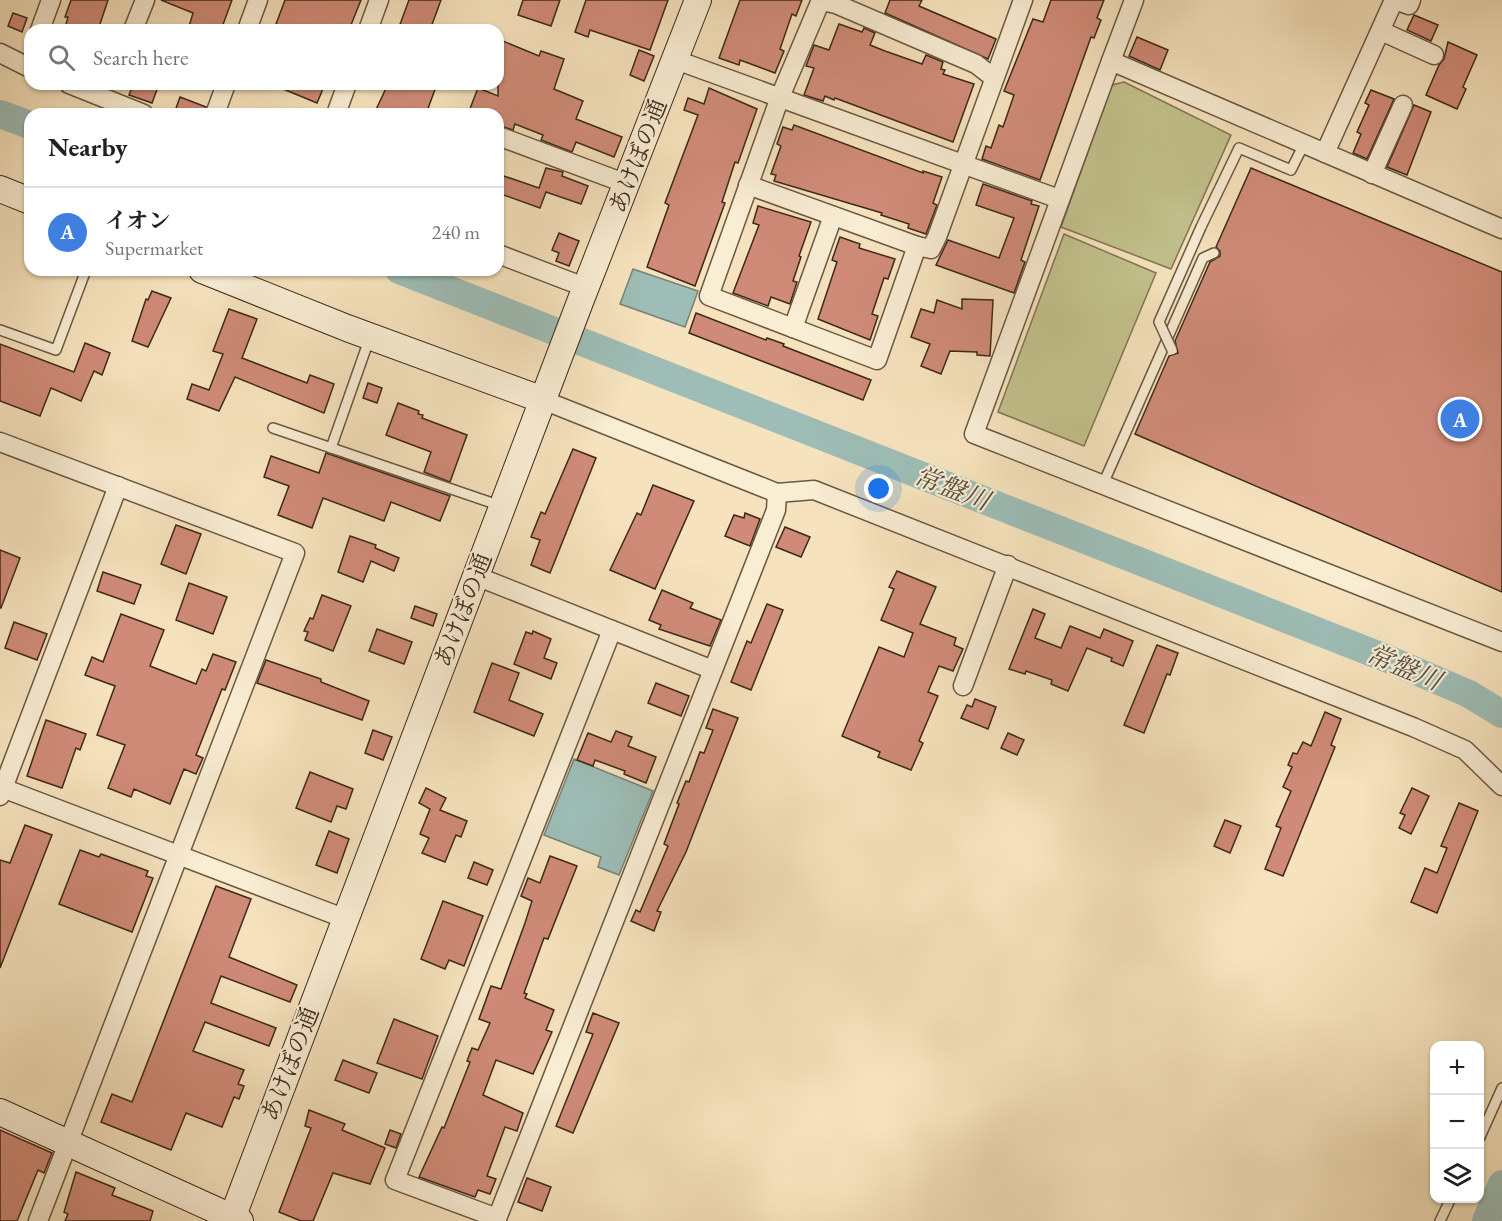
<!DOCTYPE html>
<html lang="en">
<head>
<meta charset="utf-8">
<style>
	body { margin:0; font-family:"EB Garamond","Noto Serif JP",serif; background:#f2f2f2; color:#202124 }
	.controls { position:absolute; right:18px; bottom:18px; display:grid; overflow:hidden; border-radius:12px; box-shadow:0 2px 4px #0004 }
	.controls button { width:54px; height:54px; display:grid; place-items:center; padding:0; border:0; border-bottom:2px solid #e0e0e0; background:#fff; color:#202124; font:30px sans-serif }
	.you { position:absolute; left:879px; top:489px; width:21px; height:21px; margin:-15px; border:4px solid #fff; border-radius:50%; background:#1a73e8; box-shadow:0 0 0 9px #1a73e833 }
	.badge { display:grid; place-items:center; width:39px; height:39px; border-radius:50%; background:#0b8043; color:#fff; font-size:20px; font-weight:700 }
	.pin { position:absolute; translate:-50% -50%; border:3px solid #fff; box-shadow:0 2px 6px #0006 }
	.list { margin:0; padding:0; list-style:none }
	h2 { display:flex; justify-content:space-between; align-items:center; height:78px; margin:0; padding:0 24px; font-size:26px }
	h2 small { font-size:20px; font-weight:400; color:#757577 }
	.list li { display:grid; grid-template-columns:39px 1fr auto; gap:18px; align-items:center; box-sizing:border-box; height:90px; padding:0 24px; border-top:2px solid #e0e0e0 }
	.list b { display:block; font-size:22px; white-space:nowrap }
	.list p { margin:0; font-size:20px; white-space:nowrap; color:#757577 }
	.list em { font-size:20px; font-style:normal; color:#757577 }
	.icon { flex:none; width:33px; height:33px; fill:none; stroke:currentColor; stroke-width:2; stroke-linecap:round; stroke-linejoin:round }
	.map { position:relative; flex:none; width:1502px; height:1221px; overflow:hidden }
	.search { position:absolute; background:#fff; box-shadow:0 2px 4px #0004; left:24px; top:24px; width:480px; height:66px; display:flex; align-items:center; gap:15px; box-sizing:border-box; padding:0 21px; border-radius:18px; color:#757577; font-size:22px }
	.panel { position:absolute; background:#fff; box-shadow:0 2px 4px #0004; left:24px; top:108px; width:480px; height:168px; border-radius:18px }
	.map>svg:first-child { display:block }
	.green { fill:#c2c28d; stroke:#807654; stroke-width:1.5 }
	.water { fill:#9dbdb6; stroke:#778278; stroke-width:1.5 }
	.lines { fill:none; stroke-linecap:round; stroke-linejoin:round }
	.river { stroke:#9dbdb6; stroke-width:28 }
	.building { fill:#d08b78; stroke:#3d291a; stroke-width:1.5 }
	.lane-casing { stroke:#6b5843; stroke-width:12 }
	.street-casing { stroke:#6b5843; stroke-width:21 }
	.secondary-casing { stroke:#3d291a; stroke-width:28 }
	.lane { stroke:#f9edd4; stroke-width:9 }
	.street { stroke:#f9edd4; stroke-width:18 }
	.secondary { stroke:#f9edd4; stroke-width:26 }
	.lane-bridge-casing { stroke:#6b5843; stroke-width:12; stroke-linecap:butt }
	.lane-bridge { stroke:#f9edd4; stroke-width:9 }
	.labels { text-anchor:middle; stroke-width:4.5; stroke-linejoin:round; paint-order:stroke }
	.street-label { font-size:24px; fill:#3d291a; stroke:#f9edd4 }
	.water-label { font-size:26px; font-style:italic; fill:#554e41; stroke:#f9edd4 }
</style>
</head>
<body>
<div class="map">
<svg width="1502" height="1221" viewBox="0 0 1502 1221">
	<rect width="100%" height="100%" fill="#f6e3bd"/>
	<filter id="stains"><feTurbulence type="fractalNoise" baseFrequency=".00333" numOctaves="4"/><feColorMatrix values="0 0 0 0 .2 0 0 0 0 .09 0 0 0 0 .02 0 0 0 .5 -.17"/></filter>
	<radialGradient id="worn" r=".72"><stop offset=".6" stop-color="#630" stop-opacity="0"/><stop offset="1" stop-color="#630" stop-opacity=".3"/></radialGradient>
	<g class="green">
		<polygon points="1124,82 1231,135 1171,269 1061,227 1112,85"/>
		<polygon points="1064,234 1156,273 1084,446 998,412"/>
	</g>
	<g class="water">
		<polygon points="633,269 698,291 685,327 620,304"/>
		<polygon points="574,759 653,791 619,875 598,867 601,857 544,835"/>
	</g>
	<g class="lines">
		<g class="river">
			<polyline points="0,114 30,125"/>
			<polyline points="399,270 1388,659 1469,694 1502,714"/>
			<polyline points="1486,1221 1502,1184"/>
		</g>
	</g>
	<g class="building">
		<polygon points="71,0 108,0 98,30 66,30 68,25 66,24 68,17 65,17"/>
		<polygon points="161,0 232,0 221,30 188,30 193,13"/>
		<polygon points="285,0 361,0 349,30 292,30 276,24"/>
		<polygon points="409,0 441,0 430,30 408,30 399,27"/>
		<polygon points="523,0 560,0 551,26 518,15"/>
		<polygon points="586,0 668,0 650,50 590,30 588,37 575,32"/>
		<polygon points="740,0 802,0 796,16 792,14 780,49 784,51 775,73 740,60 739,65 719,58"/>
		<polygon points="890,0 922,0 919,6 996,39 988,59 885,13"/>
		<polygon points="1051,0 1104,0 1097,18 1101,20 1094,38 1091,37 1040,180 982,159 986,146 991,148 999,125 1003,127 1014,95 1004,91 1033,19 1043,22"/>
		<polygon points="13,13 27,18 22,32 8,26"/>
		<polygon points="1414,15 1438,25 1431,41 1407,30"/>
		<polygon points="839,24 862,32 864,28 875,33 870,45 885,51 922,64 926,55 943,62 941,69 945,70 943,74 974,84 953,142 835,98 834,100 825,96 823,101 804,95 814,68 806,66 814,45 829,50"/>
		<polygon points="1137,37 1168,50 1160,70 1129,56"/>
		<polygon points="498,39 539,56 541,51 564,59 554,89 583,101 576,119 622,137 614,157 576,142 572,152 541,140 543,135 515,124 513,130 498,125 498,114 468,114 478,88 498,96"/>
		<polygon points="1448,42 1477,55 1463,87 1466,89 1457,109 1426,95 1439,65 1444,59"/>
		<polygon points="639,50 654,56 644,81 630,75"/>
		<polygon points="133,84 159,84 152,103 129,95"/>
		<polygon points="271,84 325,84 317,103"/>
		<polygon points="388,84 437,84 426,114 374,114"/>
		<polygon points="709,88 757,109 738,163 735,162 722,202 725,203 695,286 647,267 669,205 665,203 698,115 684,110 688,98 704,104"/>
		<polygon points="1371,90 1394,99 1367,159 1353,153 1361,134 1357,132 1369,105 1365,103"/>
		<polygon points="180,97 206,107 204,114 174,114"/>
		<polygon points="1414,105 1431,112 1407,175 1387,167"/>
		<polygon points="794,125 923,173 923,171 942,177 933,203 937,205 926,234 908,228 909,224 881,215 882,213 774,181 776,175 771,174 781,146 777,144 783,127 792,130"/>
		<polygon points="546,168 563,172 562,176 588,186 581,204 546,192 540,208 498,193 498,174 539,188"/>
		<polygon points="1251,168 1502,272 1502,592 1135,434 1169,356 1178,353 1175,341 1210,262 1220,256 1220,251 1216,247"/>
		<polygon points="983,184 1032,201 1031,204 1039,206 1021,260 1025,262 1014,293 936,265 948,240 999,258 1014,218 976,205"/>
		<polygon points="758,206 811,222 799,256 801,257 793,281 797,282 790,304 771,297 768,306 733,293 759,225 753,223"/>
		<polygon points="559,233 579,241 569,266 556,261 559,253 552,250"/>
		<polygon points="840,237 860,244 859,248 895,259 888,279 884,278 872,314 878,316 870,340 818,319 837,262 832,260"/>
		<polygon points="152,291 171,298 148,347 132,341 146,299 148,300"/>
		<polygon points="962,299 993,300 990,356 977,355 977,352 950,351 941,374 921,366 930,344 911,337 921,309 934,313 937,300 962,309"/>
		<polygon points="229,309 257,319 242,358 307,383 310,375 334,384 324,413 235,377 219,411 187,399 192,384 209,390 223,354 213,351"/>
		<polygon points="696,313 766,340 767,338 784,344 783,346 871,380 863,400 689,333"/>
		<polygon points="85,343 110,353 102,375 94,371 81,401 51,388 40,416 0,401 0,344 74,372"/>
		<polygon points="368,383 382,388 377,403 363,398"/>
		<polygon points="398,403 419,411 418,414 423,415 422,418 467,435 450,482 424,472 431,452 386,435"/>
		<polygon points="573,449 596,458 550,573 531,565 540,540 531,537 541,512 545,514"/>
		<polygon points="326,453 450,496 440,521 391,502 384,521 323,498 312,528 278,515 289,486 264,477 271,456 319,473"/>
		<polygon points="653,485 694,501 655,589 610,570 637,513 641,515"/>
		<polygon points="745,513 760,519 750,546 725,536 734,515 744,518"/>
		<polygon points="176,525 201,534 186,574 161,564"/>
		<polygon points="785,527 810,537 801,557 776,547"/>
		<polygon points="350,536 376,545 375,548 399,558 394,571 371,561 363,582 338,572"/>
		<polygon points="0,550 20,558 1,608 0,608"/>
		<polygon points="897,571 936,587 920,624 956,638 954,645 963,649 953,671 939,666 928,692 938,696 919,741 923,743 911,770 878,757 880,752 842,736 879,647 904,657 913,633 881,620 894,589 889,587"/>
		<polygon points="103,572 141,585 134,604 97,591"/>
		<polygon points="189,583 227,597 213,634 176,620"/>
		<polygon points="662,590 693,603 690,608 721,620 710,646 659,629 661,625 649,620"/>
		<polygon points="322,595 351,606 333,651 305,640 308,632 304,631 310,618 313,619"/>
		<polygon points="767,604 783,610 751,690 731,682 747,641 751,643"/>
		<polygon points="415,606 437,614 433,626 411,618"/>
		<polygon points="1033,609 1045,614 1035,638 1061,648 1070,626 1100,638 1104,629 1133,641 1123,666 1111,661 1112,658 1087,648 1068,691 1051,684 1052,680 1026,671 1025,674 1009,669"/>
		<polygon points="121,614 164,630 150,666 196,684 202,669 206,671 213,654 236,662 225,690 222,689 196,755 203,758 196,774 184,769 170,804 134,789 131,797 108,788 125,745 97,735 115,686 85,675 92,657 103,662"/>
		<polygon points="14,622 47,634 37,660 5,648"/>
		<polygon points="377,629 412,642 404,664 369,651"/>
		<polygon points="533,631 551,639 544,658 557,663 551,679 514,664 526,632 532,634"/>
		<polygon points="1157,645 1178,653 1170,675 1167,674 1144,733 1124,725"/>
		<polygon points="266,660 321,679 321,682 369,701 362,720 257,683"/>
		<polygon points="492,663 519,673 509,700 543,714 534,736 474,712"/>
		<polygon points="656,683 689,696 681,716 648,703"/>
		<polygon points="975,699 996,707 988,729 961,718 967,705 972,707"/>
		<polygon points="713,709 738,718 686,852 657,911 661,912 654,931 631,921 636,910 640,912 668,846 664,844 679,804 677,803 686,781 689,782 700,752 704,753 713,730 706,728"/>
		<polygon points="1325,712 1341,719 1331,745 1335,747 1283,876 1265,869 1281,828 1276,826 1291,791 1283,787 1292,767 1288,765 1293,753 1297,754 1303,742 1311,746"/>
		<polygon points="46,720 86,734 80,750 76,748 62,788 27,776"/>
		<polygon points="373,730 392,737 383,760 365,753"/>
		<polygon points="616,731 632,737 628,746 656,757 646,783 624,774 625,771 595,760 593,766 577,760 588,733 611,742"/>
		<polygon points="1008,733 1024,740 1017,755 1001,748"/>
		<polygon points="310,772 353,789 346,809 337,806 331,822 296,808"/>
		<polygon points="426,788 446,798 440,810 467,821 461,837 456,835 445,862 422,853 429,838 420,834 430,809 419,803"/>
		<polygon points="1412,788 1429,796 1411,834 1399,828 1405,815 1400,813"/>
		<polygon points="1459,803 1478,811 1437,913 1411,902 1425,868 1437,873 1447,848 1441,846"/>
		<polygon points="1225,820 1241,826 1230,853 1214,846"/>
		<polygon points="25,825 52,835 0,968 0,860 10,863"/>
		<polygon points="329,831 349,839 337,873 316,865"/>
		<polygon points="80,850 99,857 101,854 148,871 146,876 153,878 132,932 59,904"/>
		<polygon points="550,856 577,866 548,939 544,938 524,993 527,994 525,998 554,1010 546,1030 552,1032 533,1074 496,1060 483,1095 523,1113 517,1131 505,1127 487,1176 496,1179 490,1194 478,1190 475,1197 419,1177 442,1127 444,1128 470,1062 467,1061 472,1048 478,1050 490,1023 479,1019 491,986 501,989 525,923 532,901 521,896 528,878 540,883"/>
		<polygon points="474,862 493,870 487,885 468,878"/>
		<polygon points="216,886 251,899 229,957 297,985 290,1002 221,976 211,1003 276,1028 269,1046 205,1022 193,1051 244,1070 238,1084 244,1086 239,1099 234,1097 222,1127 186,1113 171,1150 101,1122 112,1094 132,1102"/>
		<polygon points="443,901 483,916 464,966 449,960 445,969 421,959"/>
		<polygon points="593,1013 619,1023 573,1133 556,1126 593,1034 586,1032"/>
		<polygon points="394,1019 438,1036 422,1079 377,1063"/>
		<polygon points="343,1060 377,1073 369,1093 335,1080"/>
		<polygon points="309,1110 345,1124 342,1130 385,1148 370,1184 333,1173 313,1221 301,1221 279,1212 311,1128 305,1126"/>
		<polygon points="0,1130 52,1153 44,1173 38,1170 17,1221 0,1221"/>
		<polygon points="390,1130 401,1134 396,1148 385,1144"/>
		<polygon points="76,1172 115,1188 112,1195 153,1211 150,1221 65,1221 68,1214 64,1212"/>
		<polygon points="527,1178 551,1187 542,1211 518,1202"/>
	</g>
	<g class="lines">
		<defs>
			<g id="lane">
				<polyline points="1201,227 1239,148 1291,170 1304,144"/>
				<polyline points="0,330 56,350 86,270"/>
				<polyline points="273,428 501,506"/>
				<polyline points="331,448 370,337"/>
				<polyline points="1103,484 1203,258 1214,253"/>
				<polyline points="1480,1137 1502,1088"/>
				<polyline points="1440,1221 1451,1198"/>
			</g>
			<g id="street">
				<polyline points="821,0 780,97 709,296 877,360 917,246 931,249 937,237 1023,0"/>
				<polyline points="1395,0 1409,5 1411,0"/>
				<polyline points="821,1 836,4 976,64 994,78"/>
				<polyline points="40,30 51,0"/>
				<polyline points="133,30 145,0"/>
				<polyline points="247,30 258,0"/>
				<polyline points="368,30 379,0"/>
				<polyline points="1381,31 1434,55"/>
				<polyline points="0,53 30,68"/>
				<polyline points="676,60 1059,199"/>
				<polyline points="1111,61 1134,0"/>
				<polyline points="69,84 144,114"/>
				<polyline points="215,114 226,84"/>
				<polyline points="336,114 347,84"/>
				<polyline points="498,136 627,184"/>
				<polyline points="1325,153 1394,0"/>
				<polyline points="1372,174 1403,105"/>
				<polyline points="748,185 917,246"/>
				<polyline points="1502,229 1111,61 974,434 1502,642"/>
				<polyline points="498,254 587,288"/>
				<polyline points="793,328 833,216"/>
				<polyline points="543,400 777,493 814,490 1413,727 1465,750 1502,786"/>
				<polyline points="0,442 295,553 38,1221"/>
				<polyline points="476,576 713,670"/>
				<polyline points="963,686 1008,565"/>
				<polyline points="0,787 346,919"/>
				<polyline points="0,796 118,486"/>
				<polyline points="497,1218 395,1180 612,630"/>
				<polyline points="496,1221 776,510 777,493"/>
			</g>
			<g id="secondary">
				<polyline points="0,189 30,201"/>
				<polyline points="202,270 347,328 543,400"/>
				<polyline points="0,1112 240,1221"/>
				<polyline points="231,1221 580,302 698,0"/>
			</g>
		</defs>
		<use href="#lane" class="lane-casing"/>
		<use href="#street" class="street-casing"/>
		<use href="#secondary" class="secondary-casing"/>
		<use href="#lane" class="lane"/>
		<use href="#street" class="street"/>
		<use href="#secondary" class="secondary"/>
		<defs>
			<polyline id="lane-bridge" points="1172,350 1159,322 1201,227"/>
		</defs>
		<use href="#lane-bridge" class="lane-bridge-casing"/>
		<use href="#lane-bridge" class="lane-bridge"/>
	</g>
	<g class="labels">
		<g class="street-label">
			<text transform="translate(638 156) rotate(-69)" y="8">あけぼの通</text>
			<text transform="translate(463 610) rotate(-69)" y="8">あけぼの通</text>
			<text transform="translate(290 1064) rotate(-69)" y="8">あけぼの通</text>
		</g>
		<g class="water-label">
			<text transform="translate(952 488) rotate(21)" y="9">常盤川</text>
			<text transform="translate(1404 667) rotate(23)" y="9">常盤川</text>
		</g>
	</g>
	<rect width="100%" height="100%" filter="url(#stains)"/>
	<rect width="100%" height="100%" fill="url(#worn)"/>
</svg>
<div class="controls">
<button>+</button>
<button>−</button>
<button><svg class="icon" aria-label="layers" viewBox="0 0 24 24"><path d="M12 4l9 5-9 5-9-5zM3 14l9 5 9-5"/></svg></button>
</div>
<div class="you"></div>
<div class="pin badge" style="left:1460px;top:419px;background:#3f7fe0">A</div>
<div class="search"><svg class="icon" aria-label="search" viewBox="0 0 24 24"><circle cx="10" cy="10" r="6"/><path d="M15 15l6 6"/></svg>Search here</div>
<section class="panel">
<h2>Nearby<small></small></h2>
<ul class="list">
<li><span class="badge" style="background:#3f7fe0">A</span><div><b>イオン</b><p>Supermarket</p></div><em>240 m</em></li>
</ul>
</section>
</div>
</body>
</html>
